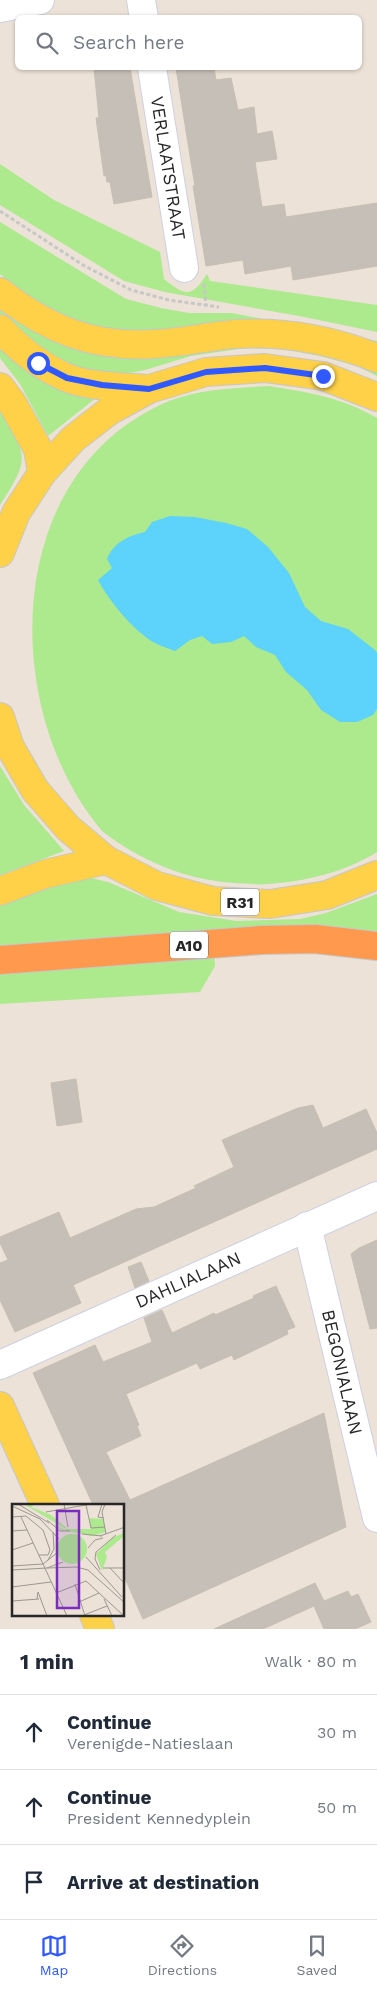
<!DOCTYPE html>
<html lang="en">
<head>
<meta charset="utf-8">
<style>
	body { margin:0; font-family:"Work Sans",sans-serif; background:#f6f6f7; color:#1f2937 }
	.stop { position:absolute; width:15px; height:15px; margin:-11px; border:4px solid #3059ff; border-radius:50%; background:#fff }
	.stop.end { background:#3059ff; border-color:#fff; box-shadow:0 1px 5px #0008 }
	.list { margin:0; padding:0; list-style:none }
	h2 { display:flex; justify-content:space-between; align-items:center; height:65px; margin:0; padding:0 20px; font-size:21px }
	h2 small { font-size:16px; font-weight:400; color:#747a83 }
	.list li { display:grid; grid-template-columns:32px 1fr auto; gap:15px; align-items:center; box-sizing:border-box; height:75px; padding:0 20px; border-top:1px solid #e0e1e3 }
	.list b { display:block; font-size:19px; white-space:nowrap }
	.list p { margin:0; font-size:16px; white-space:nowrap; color:#747a83 }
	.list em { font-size:16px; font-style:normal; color:#747a83 }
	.icon { flex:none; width:28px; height:28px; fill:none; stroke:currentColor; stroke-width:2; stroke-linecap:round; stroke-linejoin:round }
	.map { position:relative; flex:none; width:377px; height:1629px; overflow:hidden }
	.search { position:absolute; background:#fff; box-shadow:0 1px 4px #0004; left:15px; right:15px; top:15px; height:55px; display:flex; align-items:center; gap:12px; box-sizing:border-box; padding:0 18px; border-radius:8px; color:#747a83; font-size:19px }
	.sheet { height:290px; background:#fff }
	nav { display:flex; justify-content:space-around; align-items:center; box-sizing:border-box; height:70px; border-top:1px solid #e0e1e3; background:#fff; font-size:14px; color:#747a83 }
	nav a { display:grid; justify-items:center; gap:2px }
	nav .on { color:#3059ff }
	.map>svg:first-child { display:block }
	.green { fill:#ade98d }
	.water { fill:#5dd2fa }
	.building { fill:#c6bfb7; stroke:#c7bfb1 }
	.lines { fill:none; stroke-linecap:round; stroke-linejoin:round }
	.minor-casing { stroke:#ccd0e2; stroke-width:30 }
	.major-casing { stroke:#c7c7c7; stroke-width:30 }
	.highway-casing { stroke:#c7c7c7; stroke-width:30 }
	.path { stroke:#c7c7c7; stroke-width:3; stroke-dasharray:4 2.5; stroke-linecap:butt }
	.minor { stroke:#fff; stroke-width:28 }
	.major { stroke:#fed149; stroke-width:28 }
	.highway { stroke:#ff994e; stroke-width:28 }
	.route { stroke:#3059ff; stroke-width:6 }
	.labels { text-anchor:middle; stroke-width:4.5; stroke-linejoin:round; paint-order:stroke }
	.shield { fill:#fff; stroke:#686868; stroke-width:1 }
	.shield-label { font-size:16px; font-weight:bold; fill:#272727 }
	.street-label { font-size:18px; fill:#272727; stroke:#fff }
	.inset-road { fill:none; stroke:#9d9791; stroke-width:1 }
	.view { fill:#7b2cbf; fill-opacity:0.15; stroke:#7b2cbf; stroke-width:2.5 }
	.inset-edge { fill:none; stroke:#272727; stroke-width:2.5 }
</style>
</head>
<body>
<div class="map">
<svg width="377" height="1629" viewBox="0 0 377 1629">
	<rect width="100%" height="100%" fill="#ece2d7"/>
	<g class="green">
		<path d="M0,164l54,36 106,52 4,27c21,17 28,19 43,-5l3,7 167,24v27l-78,-16 -134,-24 -41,-11 -124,-76z"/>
		<polygon points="0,222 126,299 161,308 189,313 232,313 377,341 377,348 140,335 97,330 34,306 0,274"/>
		<polygon points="0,302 70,342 269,342 377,367 377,376 357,366 320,356 282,349 245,348 191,356 145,370 116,376 65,367 0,318"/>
		<polygon points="0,341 101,394 48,436 20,384 0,358"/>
		<path d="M269,386c38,6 75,12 108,32v434c-32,20 -73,30 -110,32 -11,1 -22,-1 -33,-1 -48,-3 -95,-23 -132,-52 -102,-121 -102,-359 67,-430 32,-12 66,-13 100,-15z"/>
		<path d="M0,411c29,47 29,48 0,94z"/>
		<polygon points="0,766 24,805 64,851 0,875"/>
		<polygon points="74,878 91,878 108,882 179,912 236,921 300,919 326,913 377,894 377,936 0,949 0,905"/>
		<polygon points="214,952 215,966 200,992 0,1004 0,968"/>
	</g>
	<path class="water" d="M170,516l25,1 31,6 21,6 21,18 21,26 16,34 16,14 27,8 27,21 2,3v56l-4,6 -16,7h-17l-19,-12 -14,-20 -21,-18 -11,-17 -19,-8 -12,-11 -13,6 -19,2 -10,-8 -12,4 -15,11c-7,-3 -15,-5 -22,-9 -20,-12 -44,-41 -55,-62l14,-12 -5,-9c7,-17 21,-23 38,-27l7,-10z"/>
	<g class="building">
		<polygon points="94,68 130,68 152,197 114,204 110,182 107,182 106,175 104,176 96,118 99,118"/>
		<polygon points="176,68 214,68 216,80 231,78 238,110 254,107 257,134 272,131 277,159 255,162 262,207 284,204 286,217 377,203 377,266 293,280 291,266 245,274 243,260 206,266 193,186 195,186 191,162"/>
		<polygon points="76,1079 82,1122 57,1126 51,1083"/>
		<polygon points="313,1105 323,1128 366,1109 377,1133 377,1149 73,1285 81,1303 15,1332 0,1300 0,1263 8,1260 0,1243 0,1237 59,1212 70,1238 136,1209 154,1207 196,1188 194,1186 234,1167 222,1140 298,1108"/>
		<polygon points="377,1240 377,1328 370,1329 351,1254 359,1248"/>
		<polygon points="141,1262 149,1281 135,1288 128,1267"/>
		<polygon points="276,1286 295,1327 287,1330 288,1334 234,1360 232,1355 200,1369 197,1363 126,1394 139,1425 137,1426 141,1436 106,1452 130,1500 324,1413 346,1527 143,1619 124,1576 124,1505 93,1505 33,1373 95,1345 103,1362 152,1342 144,1318 162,1310 172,1333 214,1313 215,1315 254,1298 253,1296"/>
		<polygon points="315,1583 324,1601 348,1591 351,1597 358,1594 371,1622 355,1629 324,1629 314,1606 263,1629 214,1629"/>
	</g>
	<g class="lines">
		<defs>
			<g id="minor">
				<polyline points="141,0 144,18"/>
				<polyline points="0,8 40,0"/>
				<polyline points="152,68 184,268"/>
				<polyline points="307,1226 377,1518"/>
				<polyline points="0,1365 377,1196"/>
			</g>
			<g id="major">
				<path d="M0,292c47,37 93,56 154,52 27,-1 55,-8 82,-10 49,-3 96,6 141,24"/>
				<path d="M0,329c19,20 40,37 65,48 22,10 60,10 84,12"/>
				<polyline points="0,387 12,403 38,449 42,473"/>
				<polyline points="0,553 16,513 42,473 73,439 109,411 149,389 206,372 265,368 323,376 377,397"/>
				<polyline points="0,717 10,747 35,790 68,828 106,860 157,886 213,901 270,904 327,895 377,875"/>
				<polyline points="0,891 45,874 106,860"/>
				<polyline points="0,1406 45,1505"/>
				<polyline points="94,1615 100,1629"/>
			</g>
			<polyline id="highway" points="0,960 262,940 315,939 377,946"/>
		</defs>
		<use href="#minor" class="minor-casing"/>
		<use href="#major" class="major-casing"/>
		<use href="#highway" class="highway-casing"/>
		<g class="path">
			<polyline points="0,211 83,265 131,290 169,300 219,307"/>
			<polyline points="204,284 206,306"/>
		</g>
		<use href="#minor" class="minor"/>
		<use href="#major" class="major"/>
		<use href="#highway" class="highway"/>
	</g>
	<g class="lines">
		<polyline class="route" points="38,363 67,378 102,385 149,389 206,372 265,368 323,376"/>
	</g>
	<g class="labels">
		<g class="shield">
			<rect x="221" y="888.5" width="38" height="27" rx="4"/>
			<rect x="170" y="931.5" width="38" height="27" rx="4"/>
		</g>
		<g class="shield-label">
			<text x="240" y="908">R31</text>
			<text x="189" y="951">A10</text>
		</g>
		<g class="street-label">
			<text transform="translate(168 168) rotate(81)" y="6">VERLAATSTRAAT</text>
			<text transform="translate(188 1280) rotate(-24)" y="6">DAHLIALAAN</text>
			<text transform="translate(342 1372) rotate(77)" y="6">BEGONIALAAN</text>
		</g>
	</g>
	<g transform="translate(12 1504)">
		<rect width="112" height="112" fill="#ece2d7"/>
		<path d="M12,0h11l-4,3 20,8 17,14h23l-2,-11 14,1 3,13 -14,4 -31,-6 -8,-6 11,5h6l-6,-1zM112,29v3l-19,16 2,5 -5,14 -6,-17 16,-16zM45 45a15 15 0 1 1 30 0a15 15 0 1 1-30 0Z" fill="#ade98d"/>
		<path class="inset-road" d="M6,0l31,19M52,0l4,23M90,0l-4,13 6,1M93,0l-3,8 4,22M74,1l5,23 14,-1M0,2l28,13 19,20M34,8l45,-8M0,13l14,-1 17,14 7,20 -2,5h-9M9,13l22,47M35,16l13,11h10M0,27l15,-1M70,30l20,2M88,32l25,-9M76,44l7,-8 8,-2M0,46l21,-7M74,53l36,40M36,56l6,-11 -1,-17M31,60l24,52M0,62l31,-2 14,-11M35,64l29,-1 12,3 37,33M91,64h22M98,64l15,16M0,66l35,-2 16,-6M88,66l-5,-11 1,-7 20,-17M63,80l10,32M0,83l39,-5M44,89l30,-12 38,35M25,95l1,-7 9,24M92,95l8,17M0,97l27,-2M67,98l20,-9M72,111l23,-9"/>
		<path class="view" d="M45,7h22v97h-22z"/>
		<rect width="112" height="112" class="inset-edge"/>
	</g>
</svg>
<div class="stop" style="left:38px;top:363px"></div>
<div class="stop end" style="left:323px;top:376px"></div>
<div class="search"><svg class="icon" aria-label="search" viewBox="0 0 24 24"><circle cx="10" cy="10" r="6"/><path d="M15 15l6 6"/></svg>Search here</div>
</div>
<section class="sheet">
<h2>1 min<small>Walk · 80 m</small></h2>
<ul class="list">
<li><svg class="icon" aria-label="ahead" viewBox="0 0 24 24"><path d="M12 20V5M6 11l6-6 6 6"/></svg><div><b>Continue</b><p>Verenigde-Natieslaan</p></div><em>30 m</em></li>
<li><svg class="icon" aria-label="ahead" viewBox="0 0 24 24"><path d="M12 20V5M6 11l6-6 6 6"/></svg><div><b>Continue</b><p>President Kennedyplein</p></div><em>50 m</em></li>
<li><svg class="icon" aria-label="arrive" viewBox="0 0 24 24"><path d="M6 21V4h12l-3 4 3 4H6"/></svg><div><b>Arrive at destination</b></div></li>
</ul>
</section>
<nav>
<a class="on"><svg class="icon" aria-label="map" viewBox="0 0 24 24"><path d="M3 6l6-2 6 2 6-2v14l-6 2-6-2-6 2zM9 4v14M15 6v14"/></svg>Map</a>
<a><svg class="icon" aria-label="directions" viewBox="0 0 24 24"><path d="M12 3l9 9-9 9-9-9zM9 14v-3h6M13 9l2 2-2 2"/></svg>Directions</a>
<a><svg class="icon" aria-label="saved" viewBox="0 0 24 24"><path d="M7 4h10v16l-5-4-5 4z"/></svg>Saved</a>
</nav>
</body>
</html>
